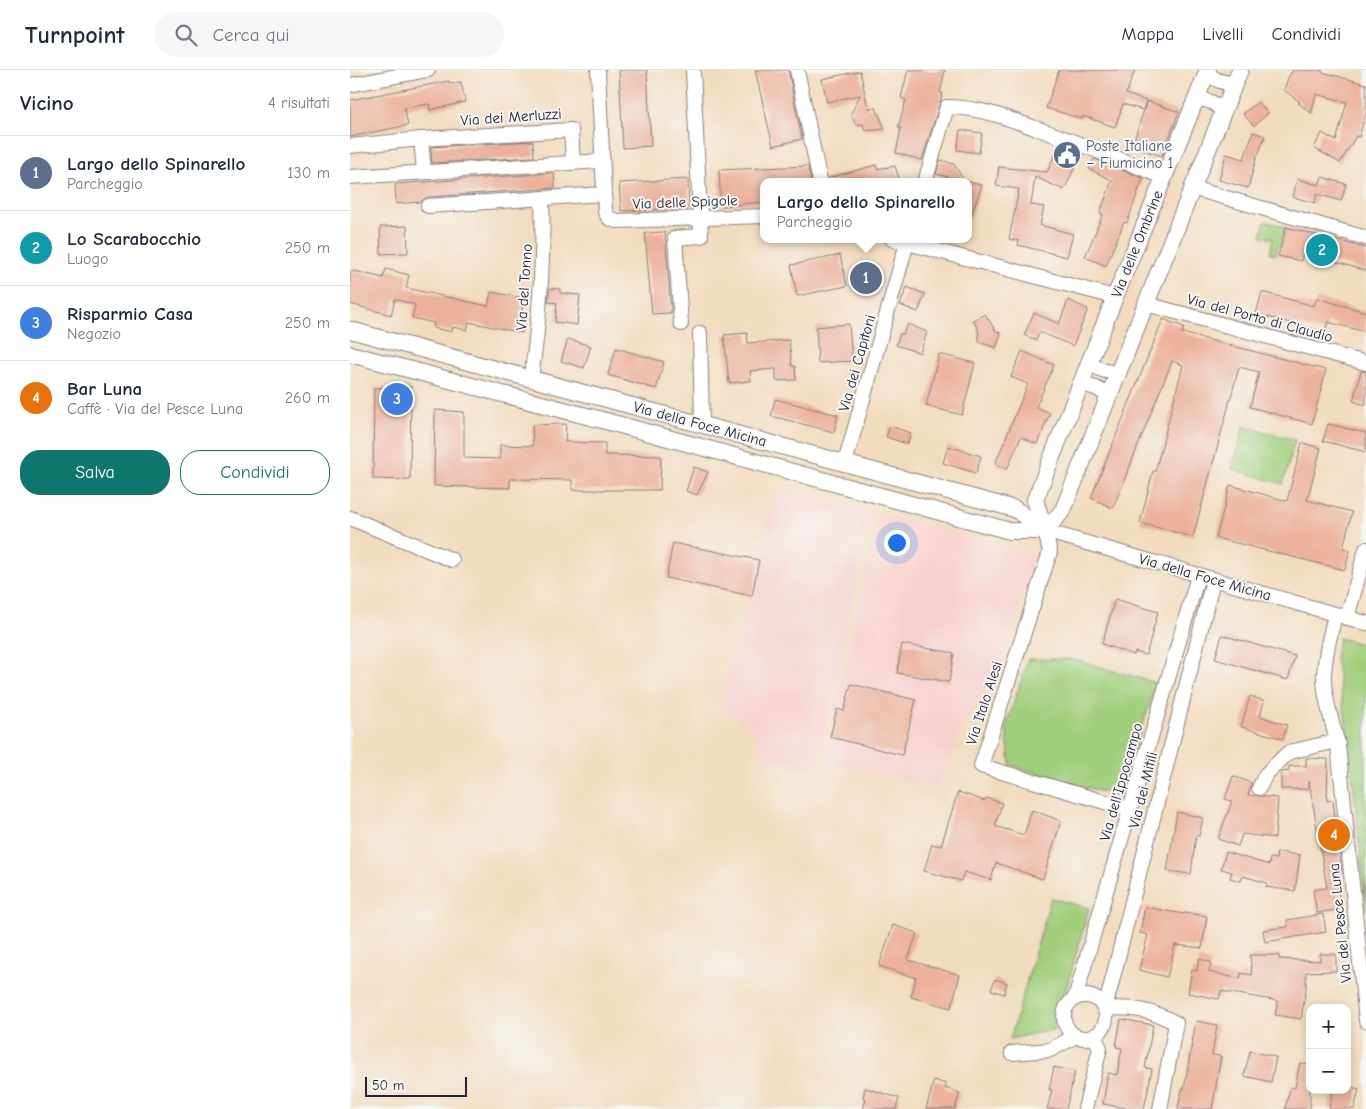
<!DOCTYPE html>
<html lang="it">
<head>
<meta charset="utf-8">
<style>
	body { margin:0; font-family:"Comic Neue",sans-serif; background:#f6f6f7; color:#1f2937 }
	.controls { position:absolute; right:15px; bottom:15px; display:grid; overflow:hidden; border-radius:10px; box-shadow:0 2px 8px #0003 }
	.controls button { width:45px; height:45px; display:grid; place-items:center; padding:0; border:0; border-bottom:1px solid #e0e1e3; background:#fff; color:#1f2937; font:25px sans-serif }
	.scale { position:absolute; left:15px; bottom:12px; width:102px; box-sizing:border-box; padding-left:5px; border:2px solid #22223b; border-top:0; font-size:14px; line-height:18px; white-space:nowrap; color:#22223b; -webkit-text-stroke:4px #f6f6f2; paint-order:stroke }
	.you { position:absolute; left:546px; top:472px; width:18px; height:18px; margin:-12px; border:4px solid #fff; border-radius:50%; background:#1a73e8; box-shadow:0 0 0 8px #1a73e833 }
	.badge { display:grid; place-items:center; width:32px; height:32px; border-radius:50%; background:#0f766e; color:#fff; font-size:16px; font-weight:700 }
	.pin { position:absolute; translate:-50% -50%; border:2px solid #fff; box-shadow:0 1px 5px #0006 }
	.popup { position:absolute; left:410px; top:108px; width:212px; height:65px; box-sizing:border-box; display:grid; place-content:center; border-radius:10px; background:#fff; filter:drop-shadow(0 1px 4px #0005); font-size:16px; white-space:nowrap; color:#747a83 }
	.popup b { font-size:19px; color:#1f2937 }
	.popup::after { content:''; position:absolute; left:50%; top:100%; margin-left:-10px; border:10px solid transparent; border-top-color:#fff }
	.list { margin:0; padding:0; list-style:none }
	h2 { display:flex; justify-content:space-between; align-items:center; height:65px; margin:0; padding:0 20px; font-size:21px }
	h2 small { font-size:16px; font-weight:400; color:#747a83 }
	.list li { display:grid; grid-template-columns:32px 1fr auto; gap:15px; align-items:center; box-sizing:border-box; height:75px; padding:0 20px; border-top:1px solid #e0e1e3 }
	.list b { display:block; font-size:19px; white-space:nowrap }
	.list p { margin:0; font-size:16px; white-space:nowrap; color:#747a83 }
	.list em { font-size:16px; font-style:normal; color:#747a83 }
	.actions { display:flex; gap:10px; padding:15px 20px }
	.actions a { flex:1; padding:11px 0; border:1px solid #0f766e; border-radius:20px; text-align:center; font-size:18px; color:#0f766e }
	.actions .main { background:#0f766e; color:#fff }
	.icon { flex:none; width:28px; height:28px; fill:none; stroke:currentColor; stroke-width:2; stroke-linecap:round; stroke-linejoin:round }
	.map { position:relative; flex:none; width:1016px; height:1039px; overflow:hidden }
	header { display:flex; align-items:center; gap:30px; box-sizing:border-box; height:70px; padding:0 25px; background:#fff; border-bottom:1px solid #e0e1e3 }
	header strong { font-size:24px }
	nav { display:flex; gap:28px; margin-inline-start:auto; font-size:18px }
	.search { width:350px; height:45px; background:#f6f6f7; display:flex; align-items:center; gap:12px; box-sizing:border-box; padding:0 18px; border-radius:28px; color:#747a83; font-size:19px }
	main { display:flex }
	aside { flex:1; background:#fff }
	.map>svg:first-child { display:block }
	.built { fill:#f7d0cd }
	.green { fill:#a1ce7b; stroke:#62785b }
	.building { fill:#ecb29c }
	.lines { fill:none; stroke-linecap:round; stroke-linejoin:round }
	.minor-casing { stroke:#8a7f7c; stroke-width:16 }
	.tertiary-casing { stroke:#8a7f7c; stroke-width:18 }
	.minor { stroke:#fff; stroke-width:14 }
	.tertiary { stroke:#fff; stroke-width:16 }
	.labels { text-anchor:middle; stroke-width:4; stroke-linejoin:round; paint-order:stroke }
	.street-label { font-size:15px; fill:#22223b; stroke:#f6f6f2 }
	.service-label { font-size:15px; fill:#4e5e75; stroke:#f6f6f2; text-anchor:start }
</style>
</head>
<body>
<header>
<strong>Turnpoint</strong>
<div class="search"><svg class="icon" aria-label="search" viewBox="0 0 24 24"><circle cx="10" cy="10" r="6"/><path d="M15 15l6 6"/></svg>Cerca qui</div>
<nav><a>Mappa</a><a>Livelli</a><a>Condividi</a></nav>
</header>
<main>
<aside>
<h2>Vicino<small>4 risultati</small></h2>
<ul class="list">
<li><span class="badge" style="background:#5c6f8a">1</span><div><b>Largo dello Spinarello</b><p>Parcheggio</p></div><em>130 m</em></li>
<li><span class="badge" style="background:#0f9aa8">2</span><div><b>Lo Scarabocchio</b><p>Luogo</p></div><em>250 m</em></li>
<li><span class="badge" style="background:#3f7fe0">3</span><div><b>Risparmio Casa</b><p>Negozio</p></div><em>250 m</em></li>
<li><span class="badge" style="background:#e8710a">4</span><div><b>Bar Luna</b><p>Caffè · Via del Pesce Luna</p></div><em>260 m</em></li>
</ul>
<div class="actions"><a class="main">Salva</a><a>Condividi</a></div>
</aside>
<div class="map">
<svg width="1016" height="1039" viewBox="0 0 1016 1039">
	<rect width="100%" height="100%" fill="#f6f6f2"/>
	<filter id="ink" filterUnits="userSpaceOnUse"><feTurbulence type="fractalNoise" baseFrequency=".02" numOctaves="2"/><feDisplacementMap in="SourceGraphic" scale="10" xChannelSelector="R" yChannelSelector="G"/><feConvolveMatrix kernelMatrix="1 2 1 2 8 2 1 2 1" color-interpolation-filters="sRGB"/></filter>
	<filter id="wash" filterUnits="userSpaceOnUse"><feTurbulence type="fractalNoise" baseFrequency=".0096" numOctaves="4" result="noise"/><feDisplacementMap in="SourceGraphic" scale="20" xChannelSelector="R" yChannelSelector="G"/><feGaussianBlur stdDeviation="1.12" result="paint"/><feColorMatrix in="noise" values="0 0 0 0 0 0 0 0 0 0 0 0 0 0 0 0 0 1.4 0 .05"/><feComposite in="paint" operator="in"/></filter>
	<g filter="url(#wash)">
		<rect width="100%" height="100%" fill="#f1dcbe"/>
		<g class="built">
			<polygon points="427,418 522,443 468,698 415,690 399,653 369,639"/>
			<polygon points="527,443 684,485 650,604 624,630 588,718 474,692"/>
		</g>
		<g class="green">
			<polygon points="915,151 936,157 931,176 928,175 926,185 920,183 923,169 911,166"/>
			<polygon points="894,356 945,370 933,414 882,399"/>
			<polygon points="989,568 1016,575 1016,841 999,671 985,588"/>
			<polygon points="678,589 722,589 806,613 770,727 660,695 656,656"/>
			<polygon points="701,828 739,838 705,959 660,969"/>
		</g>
		<g id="blocks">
			<g class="building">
				<polygon points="269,0 297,0 301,76 273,78"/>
				<polygon points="405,0 438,0 452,69 423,76"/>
				<polygon points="558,0 595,0 590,23 593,23 572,90 546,83 551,58 548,58 556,30 551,28"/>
				<polygon points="709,0 785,0 776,24 796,31 793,40 773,34 765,57 733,46 732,49 696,38"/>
				<polygon points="943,0 972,0 972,2 1016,14 1016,43 1009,67 1006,66 990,93 964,78 972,63 986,71 997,32 966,24 961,43 948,33 950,32 934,20 938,8"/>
				<polygon points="510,1 518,38 526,38 535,59 515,61 513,54 505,54 501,44 510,25 477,32 472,9"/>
				<polygon points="99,11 100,14 111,12 115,32 80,40 79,34 54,38 58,55 0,67 0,30"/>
				<polygon points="797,31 829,42 812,86 782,76"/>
				<polygon points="908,32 918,43 904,56 893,44"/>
				<polygon points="610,60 632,63 629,83 607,80"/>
				<polygon points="903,62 915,66 908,85 907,85 898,118 869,110 876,84 894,89"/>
				<polygon points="183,71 184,87 82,93 81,77"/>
				<polygon points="715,79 730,86 714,120 685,107 681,135 694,137 690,155 723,164 717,187 668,175 669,171 659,169 669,119 646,116 649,97 697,102 706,82 714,83"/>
				<polygon points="744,89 793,108 777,153 774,152 756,196 735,187 753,144 750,143 762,110 739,99"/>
				<polygon points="590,90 604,94 614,111 586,104"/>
				<polygon points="526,95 527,99 545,96 550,112 479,112 478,108"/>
				<polygon points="458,96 461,112 414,112 414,132 371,136 369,100"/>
				<polygon points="204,103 205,118 77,127 70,132 46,134 45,114"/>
				<polygon points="972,107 996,114 991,131 967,124 965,133 943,127 947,109 969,115"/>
				<polygon points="338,109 339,138 271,141 269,113"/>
				<polygon points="618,112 632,115 620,149 618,148"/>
				<polygon points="57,156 58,183 31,184 30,157"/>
				<polygon points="936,157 1016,178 1016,201 953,182 951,191 928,186"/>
				<polygon points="315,162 321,243 302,244 295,163"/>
				<polygon points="490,185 497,216 447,226 441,195"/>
				<polygon points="36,199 59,205 56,218 138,236 141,222 174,228 171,246 175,247 172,263 119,252 117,260 103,257 102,262 83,258 84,253 62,248 65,235 45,229 41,245 0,234 0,201 5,202 5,201 33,208"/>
				<polygon points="557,217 575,224 568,242 550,235"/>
				<polygon points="200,218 210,219 210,223 230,225 227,255 205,252 207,233 198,232"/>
				<polygon points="912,222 964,236 967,228 1016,242 1016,262 978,252 975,262 906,244"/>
				<polygon points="718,230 738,239 723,276 690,262 686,270 674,265 684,243 709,254"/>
				<polygon points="635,244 646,261 651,263 646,278 629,272 628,259 623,250"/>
				<polygon points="813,249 834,257 832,263 976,300 962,354 900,337 909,302 889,297 843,467 790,453 803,401 805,402 833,295 822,291 763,438 741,428"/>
				<polygon points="499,254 502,291 468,293 466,257"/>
				<polygon points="558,254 577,262 570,283 546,275 550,264 553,264"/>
				<polygon points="397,263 398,273 439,270 442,296 445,296 446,310 426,311 426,299 400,301 401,311 379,313 374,265"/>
				<polygon points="218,269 241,276 234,298 211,291"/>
				<polygon points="266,278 314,292 306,319 258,305"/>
				<polygon points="672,281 704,295 686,337 700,343 687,374 671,367 657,399 645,394 678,314 661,307"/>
				<polygon points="589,284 625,293 612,345 576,336"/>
				<polygon points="1011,301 1016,302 1016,335 1003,331"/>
				<polygon points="61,317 60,410 23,409 24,318"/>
				<polygon points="425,329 488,345 484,362 421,346"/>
				<polygon points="85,340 114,342 114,388 150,389 150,375 183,376 182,355 216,354 215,372 255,373 255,385 311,386 310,420 222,420 222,410 160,409 160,418 84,416"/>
				<polygon points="978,354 1016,363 1016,382 973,371"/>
				<polygon points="540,356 561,363 557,374 536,367"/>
				<polygon points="952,373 971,378 957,430 1002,442 993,478 1000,480 995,500 866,468 880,415 937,431"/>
				<polygon points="598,376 631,386 626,403 593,393"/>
				<polygon points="344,397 358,402 347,425 336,421"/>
				<polygon points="323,473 409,490 402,526 316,508"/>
				<polygon points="765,529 808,542 796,585 785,582 784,585 752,574"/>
				<polygon points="872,565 945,586 938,610 865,589"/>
				<polygon points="552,574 604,583 599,612 547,603"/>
				<polygon points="501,614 566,630 552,685 480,667 487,639 494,641"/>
				<polygon points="900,626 914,631 910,646 937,655 933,669 891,657"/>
				<polygon points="956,688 978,689 977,731 983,730 992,803 985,803 991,839 967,843 963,820 977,818 959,711 958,719 931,719 931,702 939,701 939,696 956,696"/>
				<polygon points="883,706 902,713 898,725 928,728 925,768 892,764 888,776 868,769 882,731 875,729"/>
				<polygon points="608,722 635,731 636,728 652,733 645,756 674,765 682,740 711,751 693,809 646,793 641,810 614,802 611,811 574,801 582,774 591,776"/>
				<polygon points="827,742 853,748 849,766 846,765 841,804 817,801"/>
				<polygon points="876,782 919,795 920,788 926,789 927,782 950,785 945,821 916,817 917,813 893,806 891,811 880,808 882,802 871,799"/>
				<polygon points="795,837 834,844 834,843 857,846 852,878 825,875 817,907 789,900 798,865 790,863"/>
				<polygon points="973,844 976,862 915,872 913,860 938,857 937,850"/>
				<polygon points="543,855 567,863 558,890 610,905 601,938 561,927 566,908 529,896"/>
				<polygon points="970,884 986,884 986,901 956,902 956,918 951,949 925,945 928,931 871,921 869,929 838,923 842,900 847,901 849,889 861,892 859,902 890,909 891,903 902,905 900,885 929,885 929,889 970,891"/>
				<polygon points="645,909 657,913 654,924 641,920"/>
				<polygon points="771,949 803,955 795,998 802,999 794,1039 781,1039 753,1034 758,1003 767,1005 772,978 766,977"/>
				<polygon points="846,951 867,955 862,985 871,986 862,1039 828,1039 832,1019 834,1019"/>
				<polygon points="900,981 926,987 921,1012 894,1006"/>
				<polygon points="950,993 960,994 960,1039 935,1039 940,1017 945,1018"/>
				<polygon points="704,997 725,1002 716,1039 697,1039 702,1020 699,1020"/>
				<polygon points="584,1010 596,1014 595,1018 610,1023 605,1039 576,1039"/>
				<polygon points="997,1016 1009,1019 1004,1039 979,1039 983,1020 997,1020"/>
				<polygon points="515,1018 549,1028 546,1039 513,1039 516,1029 513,1028"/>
			</g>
		</g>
	</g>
	<g filter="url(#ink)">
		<use href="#blocks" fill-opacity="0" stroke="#8a7f7c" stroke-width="1"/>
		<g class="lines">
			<defs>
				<g id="minor">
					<polyline points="248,0 255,142 259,148 266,151 414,146"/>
					<polyline points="447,0 470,112"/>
					<path d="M857,2c8,9 16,11 28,11"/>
					<polyline points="0,15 78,0"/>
					<path d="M846,29c13,1 19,3 27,13"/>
					<polyline points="71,69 74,102"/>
					<polyline points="0,76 71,69 221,60 223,92"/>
					<polyline points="0,107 252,91"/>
					<path d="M575,112l22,-75c30,0 58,10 85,20 45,15 89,33 132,50"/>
					<polyline points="842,118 1016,168"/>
					<polyline points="78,136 253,124"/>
					<polyline points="542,169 765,227"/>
					<polyline points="796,234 1016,293"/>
					<polyline points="331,254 325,168 351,166 343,0"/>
					<polyline points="350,263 352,355"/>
					<path d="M740,291c9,10 15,11 28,11"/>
					<path d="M181,309c9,-61 13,-120 11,-181"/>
					<path d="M730,315c13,1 19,3 28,12"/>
					<polyline points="495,393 558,169"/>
					<polyline points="0,448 102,490"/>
					<path d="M985,545c-5,21 -11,43 -11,65 1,22 9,44 14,65l28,276"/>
					<polyline points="997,548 1016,479"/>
					<polyline points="909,718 916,704 939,682 987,671"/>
					<polyline points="779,739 631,696 700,482 695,461 1016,553"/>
					<circle cx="735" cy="947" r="21"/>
					<polyline points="725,928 848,506"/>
					<polyline points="662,983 700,980 726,966"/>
					<polyline points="735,1039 750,978 744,966"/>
					<path d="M810,1039l16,-86c-23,-13 -45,-17 -71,-14l108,-429"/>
				</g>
				<g id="tertiary">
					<polyline points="0,260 665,439 695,461"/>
					<polyline points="0,284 248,349 660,461 695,461"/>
					<polyline points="695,461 713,440 890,0"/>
					<polyline points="695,461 685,430 765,227 858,0"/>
				</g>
			</defs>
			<use href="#minor" class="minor-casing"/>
			<use href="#tertiary" class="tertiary-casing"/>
			<use href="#minor" class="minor"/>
			<use href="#tertiary" class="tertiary"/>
		</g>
	</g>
	<defs>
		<symbol id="civic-disc" viewBox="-11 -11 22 22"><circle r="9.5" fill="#5c6f8a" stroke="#f6f6f2"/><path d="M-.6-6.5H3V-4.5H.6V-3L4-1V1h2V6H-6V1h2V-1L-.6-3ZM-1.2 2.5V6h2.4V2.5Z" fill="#fff"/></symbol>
	</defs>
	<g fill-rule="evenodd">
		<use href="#civic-disc" x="701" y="69" width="32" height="32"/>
	</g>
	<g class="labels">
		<g class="street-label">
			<text transform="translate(161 47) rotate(-4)" y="5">Via dei Merluzzi</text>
			<text transform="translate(335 132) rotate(-2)" y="5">Via delle Spigole</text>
			<text transform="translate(787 174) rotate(-68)" y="5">Via delle Ombrine</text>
			<text transform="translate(174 217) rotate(-86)" y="5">Via del Tonno</text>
			<text transform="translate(910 248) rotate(15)" y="5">Via del Porto di Claudio</text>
			<text transform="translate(507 293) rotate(-74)" y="5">Via dei Capitoni</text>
			<text transform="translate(350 354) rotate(15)" y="5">Via della Foce Micina</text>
			<text transform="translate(855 507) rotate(16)" y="5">Via della Foce Micina</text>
			<text transform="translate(634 633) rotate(-72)" y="5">Via Italo Alesi</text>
			<text transform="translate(771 712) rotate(-74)" y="5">Via dell'Ippocampo</text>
			<text transform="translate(793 720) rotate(-76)" y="5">Via dei Mitili</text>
			<text transform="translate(990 853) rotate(-96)" y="5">Via del Pesce Luna</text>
		</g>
		<g class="service-label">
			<text x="736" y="81">Poste Italiane<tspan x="736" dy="17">– Fiumicino 1</tspan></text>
		</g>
	</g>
</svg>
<div class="controls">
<button>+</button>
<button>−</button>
</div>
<div class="scale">50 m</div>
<div class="you"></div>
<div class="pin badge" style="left:516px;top:208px;background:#5c6f8a">1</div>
<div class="popup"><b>Largo dello Spinarello</b>Parcheggio</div>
<div class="pin badge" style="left:972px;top:180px;background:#0f9aa8">2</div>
<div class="pin badge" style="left:47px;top:329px;background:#3f7fe0">3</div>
<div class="pin badge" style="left:984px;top:765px;background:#e8710a">4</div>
</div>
</main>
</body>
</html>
